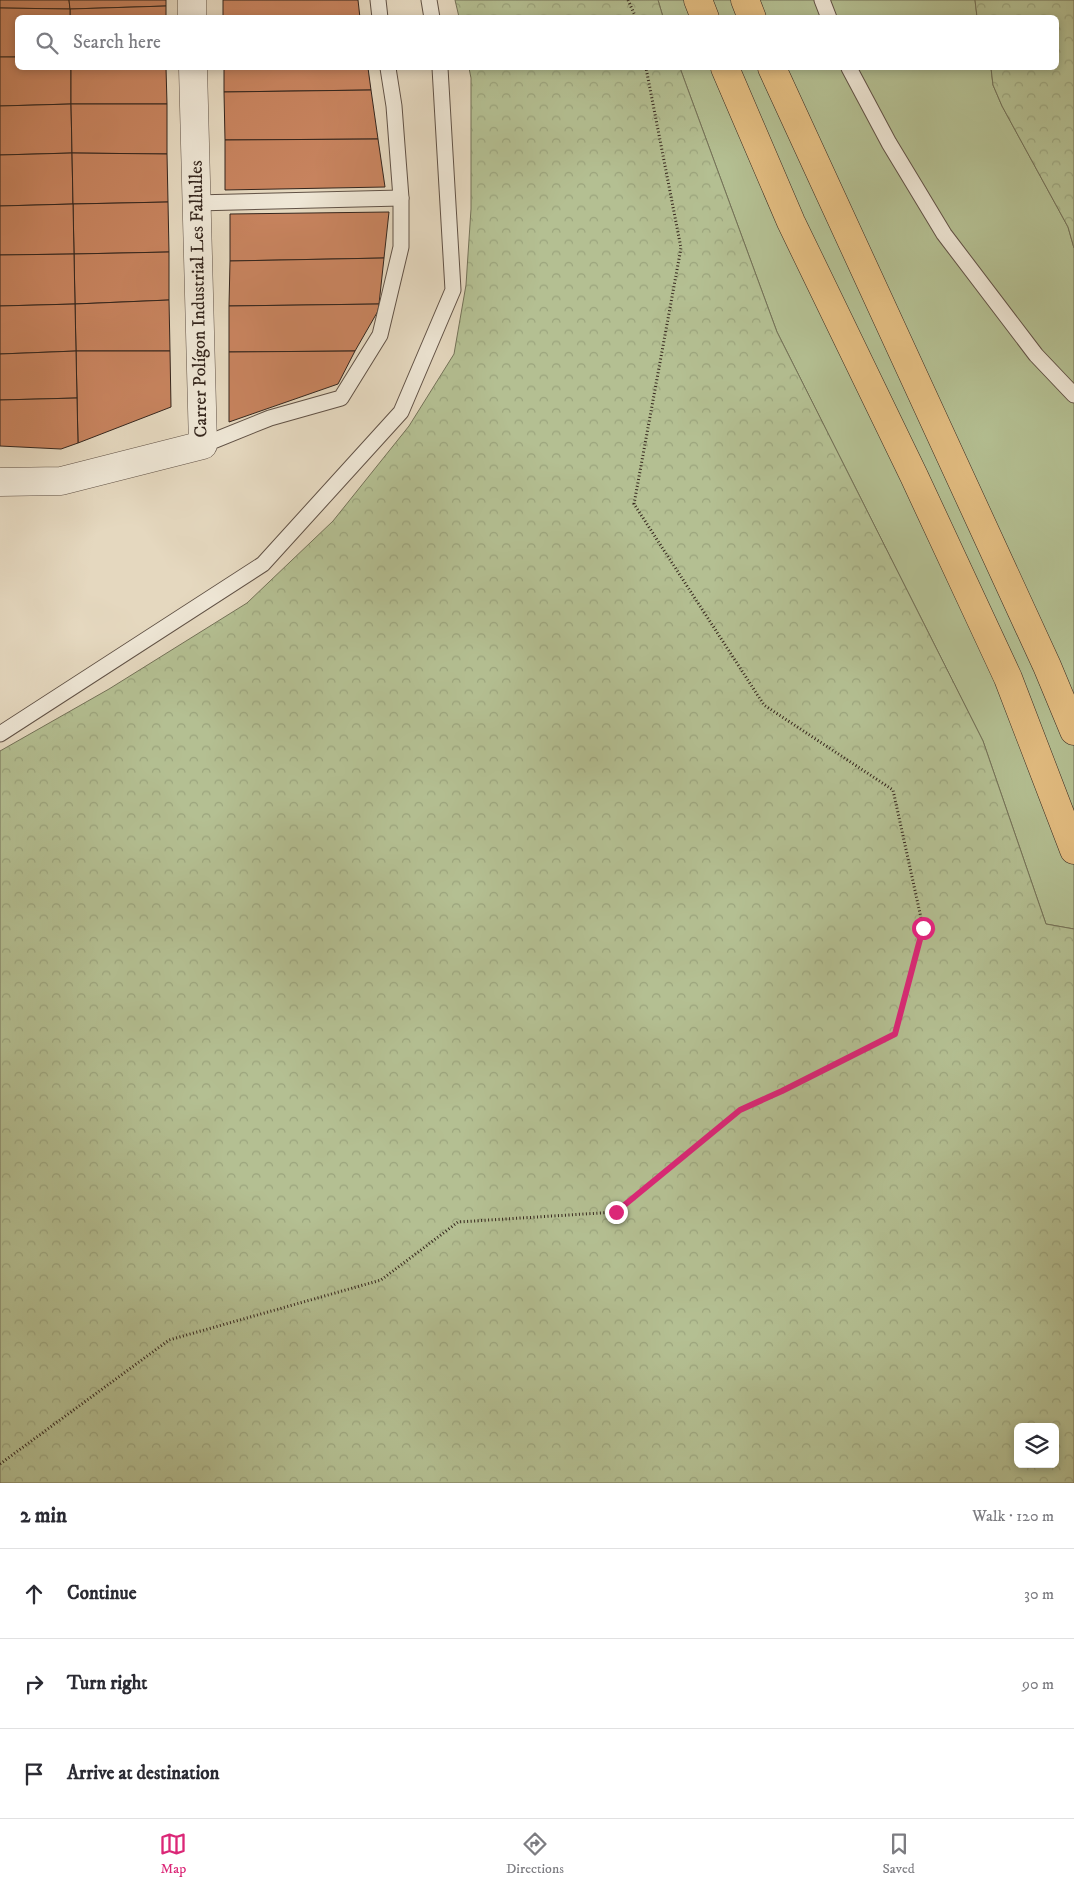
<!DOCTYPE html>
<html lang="en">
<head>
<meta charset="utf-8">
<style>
	body { margin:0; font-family:"IM FELL DW Pica",serif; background:#f7f7f7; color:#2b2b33 }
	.controls { position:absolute; right:15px; bottom:15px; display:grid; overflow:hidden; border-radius:8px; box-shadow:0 2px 8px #0003 }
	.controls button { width:45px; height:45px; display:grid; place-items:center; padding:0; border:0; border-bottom:1px solid #e1e1e2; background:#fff; color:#2b2b33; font:25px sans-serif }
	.stop { position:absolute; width:15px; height:15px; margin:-11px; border:4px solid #db2777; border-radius:50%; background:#fff }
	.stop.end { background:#db2777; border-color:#fff; box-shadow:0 1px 5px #0008 }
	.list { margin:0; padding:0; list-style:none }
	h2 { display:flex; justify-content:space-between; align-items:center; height:65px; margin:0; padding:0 20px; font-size:21px }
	h2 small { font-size:16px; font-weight:400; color:#7c7c81 }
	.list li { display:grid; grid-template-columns:32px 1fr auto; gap:15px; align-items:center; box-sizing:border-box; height:90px; padding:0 20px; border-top:1px solid #e1e1e2 }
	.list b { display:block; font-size:19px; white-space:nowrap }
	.list em { font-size:16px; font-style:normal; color:#7c7c81 }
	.icon { flex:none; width:28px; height:28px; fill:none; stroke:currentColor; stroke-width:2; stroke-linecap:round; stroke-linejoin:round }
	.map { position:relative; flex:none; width:1074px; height:1483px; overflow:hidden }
	.search { position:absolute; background:#fff; box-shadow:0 2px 8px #0003; left:15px; right:15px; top:15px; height:55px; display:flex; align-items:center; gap:12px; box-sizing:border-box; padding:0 18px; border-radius:8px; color:#7c7c81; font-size:19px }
	.sheet { height:335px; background:#fff }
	nav { display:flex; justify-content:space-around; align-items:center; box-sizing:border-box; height:70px; border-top:1px solid #e1e1e2; background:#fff; font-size:14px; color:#7c7c81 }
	nav a { display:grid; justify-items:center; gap:2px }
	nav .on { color:#db2777 }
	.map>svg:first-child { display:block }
	.green { fill:#b4bf92; stroke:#747258 }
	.forest { fill:url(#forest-crowns); stroke:#747258; fill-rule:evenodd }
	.building { fill:#c7835e; stroke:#35261d }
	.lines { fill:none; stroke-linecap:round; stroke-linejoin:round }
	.service-casing { stroke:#615246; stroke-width:17 }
	.minor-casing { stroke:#615246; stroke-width:29 }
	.motorway-casing { stroke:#35261d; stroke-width:29 }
	.path { stroke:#35261d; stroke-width:3; stroke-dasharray:1 2.5; stroke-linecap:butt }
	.service { stroke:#eee6d5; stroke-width:15 }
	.minor { stroke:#eee6d5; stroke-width:28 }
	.motorway { stroke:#e2bc80; stroke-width:28 }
	.route { stroke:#db2777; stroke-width:6 }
	.labels { text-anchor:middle; stroke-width:4; stroke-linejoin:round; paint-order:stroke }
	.street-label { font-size:18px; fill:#35261d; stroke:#eee6d5 }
</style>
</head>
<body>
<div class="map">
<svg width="1074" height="1483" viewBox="0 0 1074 1483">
	<defs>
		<pattern id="forest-crowns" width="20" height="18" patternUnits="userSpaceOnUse" patternTransform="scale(1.25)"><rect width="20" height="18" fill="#b4bf92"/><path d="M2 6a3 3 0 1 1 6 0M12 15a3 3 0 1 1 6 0" fill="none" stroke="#9ba47d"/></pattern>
	</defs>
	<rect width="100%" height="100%" fill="#e5d8bf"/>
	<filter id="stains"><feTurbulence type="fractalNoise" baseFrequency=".004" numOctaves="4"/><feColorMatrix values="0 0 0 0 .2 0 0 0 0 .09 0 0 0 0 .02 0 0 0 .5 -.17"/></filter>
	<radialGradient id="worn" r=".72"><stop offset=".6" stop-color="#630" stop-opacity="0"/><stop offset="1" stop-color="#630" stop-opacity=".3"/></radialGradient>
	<g class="green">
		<polygon points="658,0 975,0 977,17 663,17"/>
		<polygon points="680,68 991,68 993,85 1002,106 1068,227 1074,248 1074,929 1046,924 983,741 777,332"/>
	</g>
	<g class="forest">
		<polygon points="455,0 658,0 663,17 459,17"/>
		<polygon points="975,0 1074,0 1074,248 1068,227 1002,106 993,85 991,68 1056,68 1056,18 977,17"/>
		<path d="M469,68h211l97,264 206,409 63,183 28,5v554h-1074v-732l109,-62 138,-86 86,-82 76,-95 45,-72 12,-69 5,-76v-131zM1018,1427h37v37h-37z"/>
	</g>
	<g class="building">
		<polygon points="0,0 69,0 70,9 0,8"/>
		<polygon points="69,0 166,0 166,6 70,9"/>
		<polygon points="223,0 358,0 360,18 223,18"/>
		<polygon points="166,6 166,18 70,18 70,9"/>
		<polygon points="0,8 70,9 70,18 18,18 18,57 0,57"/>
		<polygon points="0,57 18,57 18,68 71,68 71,104 0,106"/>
		<polygon points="71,68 166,68 167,104 71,104"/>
		<polygon points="224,68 368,68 371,90 224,92"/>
		<polygon points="371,90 378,139 225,140 224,92"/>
		<polygon points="71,104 72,153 0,155 0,106"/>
		<polygon points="71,104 167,104 167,154 72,153"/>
		<polygon points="378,139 385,187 225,190 225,140"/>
		<polygon points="72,153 73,204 0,206 0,155"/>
		<polygon points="72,153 167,154 168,202 73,204"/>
		<polygon points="168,202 169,252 74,254 73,204"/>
		<polygon points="73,204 74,254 0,255 0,206"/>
		<polygon points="389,212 384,258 230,261 230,214"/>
		<polygon points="169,252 169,300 75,304 74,254"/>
		<polygon points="74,254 75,304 0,306 0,255"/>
		<polygon points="384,258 379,304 229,306 230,261"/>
		<polygon points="169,300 170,351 76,351 75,304"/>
		<polygon points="75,304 76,351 0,354 0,306"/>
		<polygon points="379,304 378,311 355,351 229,352 229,306"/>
		<polygon points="76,351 170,351 171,407 78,443"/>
		<polygon points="76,351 77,398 0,400 0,354"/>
		<polygon points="355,351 338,384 229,422 229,352"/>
		<polygon points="77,398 78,443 61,449 0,446 0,400"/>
	</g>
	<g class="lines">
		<defs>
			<g id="service">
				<polyline points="378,0 380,18"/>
				<polyline points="429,0 432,18"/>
				<polyline points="822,0 829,18"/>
				<polyline points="849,68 889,143 944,234 1036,355 1074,395"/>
				<polyline points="196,203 401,198"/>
				<polyline points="203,445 270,418 341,398 380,335 401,247 401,198 394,106 388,68"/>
				<polyline points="0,734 263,564 401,412 453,290 440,68"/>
			</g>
			<g id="minor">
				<polyline points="192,0 192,18"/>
				<polyline points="0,482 61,481 203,445 193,68"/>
			</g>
			<g id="motorway">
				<polyline points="698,0 705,18"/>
				<polyline points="745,0 752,18"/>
				<polyline points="725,68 791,222 914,476 1008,678 1074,850"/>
				<polyline points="772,68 1047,666 1074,731"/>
			</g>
		</defs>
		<use href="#service" class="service-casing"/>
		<use href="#minor" class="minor-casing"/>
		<use href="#motorway" class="motorway-casing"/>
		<g class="path">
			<polyline points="628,0 636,18"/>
			<polyline points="0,1464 169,1340 381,1280 458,1222 616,1212 740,1110 782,1091 895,1034 923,927 893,790 764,705 634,504 681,248 646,68"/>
		</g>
		<use href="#service" class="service"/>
		<use href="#minor" class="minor"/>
		<use href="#motorway" class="motorway"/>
	</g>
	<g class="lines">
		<polyline class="route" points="616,1212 740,1110 782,1091 895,1034 923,928"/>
	</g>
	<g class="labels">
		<g class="street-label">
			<text transform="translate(198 299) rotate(-91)" y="6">Carrer Polígon Industrial Les Fallulles</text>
		</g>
	</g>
	<rect width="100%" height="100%" filter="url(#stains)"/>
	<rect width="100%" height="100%" fill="url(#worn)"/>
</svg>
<div class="controls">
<button><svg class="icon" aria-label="layers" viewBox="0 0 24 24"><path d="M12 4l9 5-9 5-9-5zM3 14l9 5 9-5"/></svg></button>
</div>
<div class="stop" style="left:923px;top:928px"></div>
<div class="stop end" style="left:616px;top:1212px"></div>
<div class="search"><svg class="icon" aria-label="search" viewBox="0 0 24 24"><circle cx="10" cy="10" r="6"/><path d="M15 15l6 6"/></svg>Search here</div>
</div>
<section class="sheet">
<h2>2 min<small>Walk · 120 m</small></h2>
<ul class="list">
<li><svg class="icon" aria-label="ahead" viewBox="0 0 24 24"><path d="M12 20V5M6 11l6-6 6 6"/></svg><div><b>Continue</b></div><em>30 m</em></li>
<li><svg class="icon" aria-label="right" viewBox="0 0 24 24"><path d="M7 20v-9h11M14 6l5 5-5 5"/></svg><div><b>Turn right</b></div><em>90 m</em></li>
<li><svg class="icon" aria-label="arrive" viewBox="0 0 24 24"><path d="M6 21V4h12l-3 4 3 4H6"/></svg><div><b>Arrive at destination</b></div></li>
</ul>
</section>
<nav>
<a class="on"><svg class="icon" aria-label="map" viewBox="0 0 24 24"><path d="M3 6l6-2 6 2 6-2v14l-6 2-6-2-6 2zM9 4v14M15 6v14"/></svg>Map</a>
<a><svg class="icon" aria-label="directions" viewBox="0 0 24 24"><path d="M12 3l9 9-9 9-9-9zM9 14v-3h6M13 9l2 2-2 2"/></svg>Directions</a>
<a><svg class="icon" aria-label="saved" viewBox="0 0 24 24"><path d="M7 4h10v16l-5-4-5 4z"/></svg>Saved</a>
</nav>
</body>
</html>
